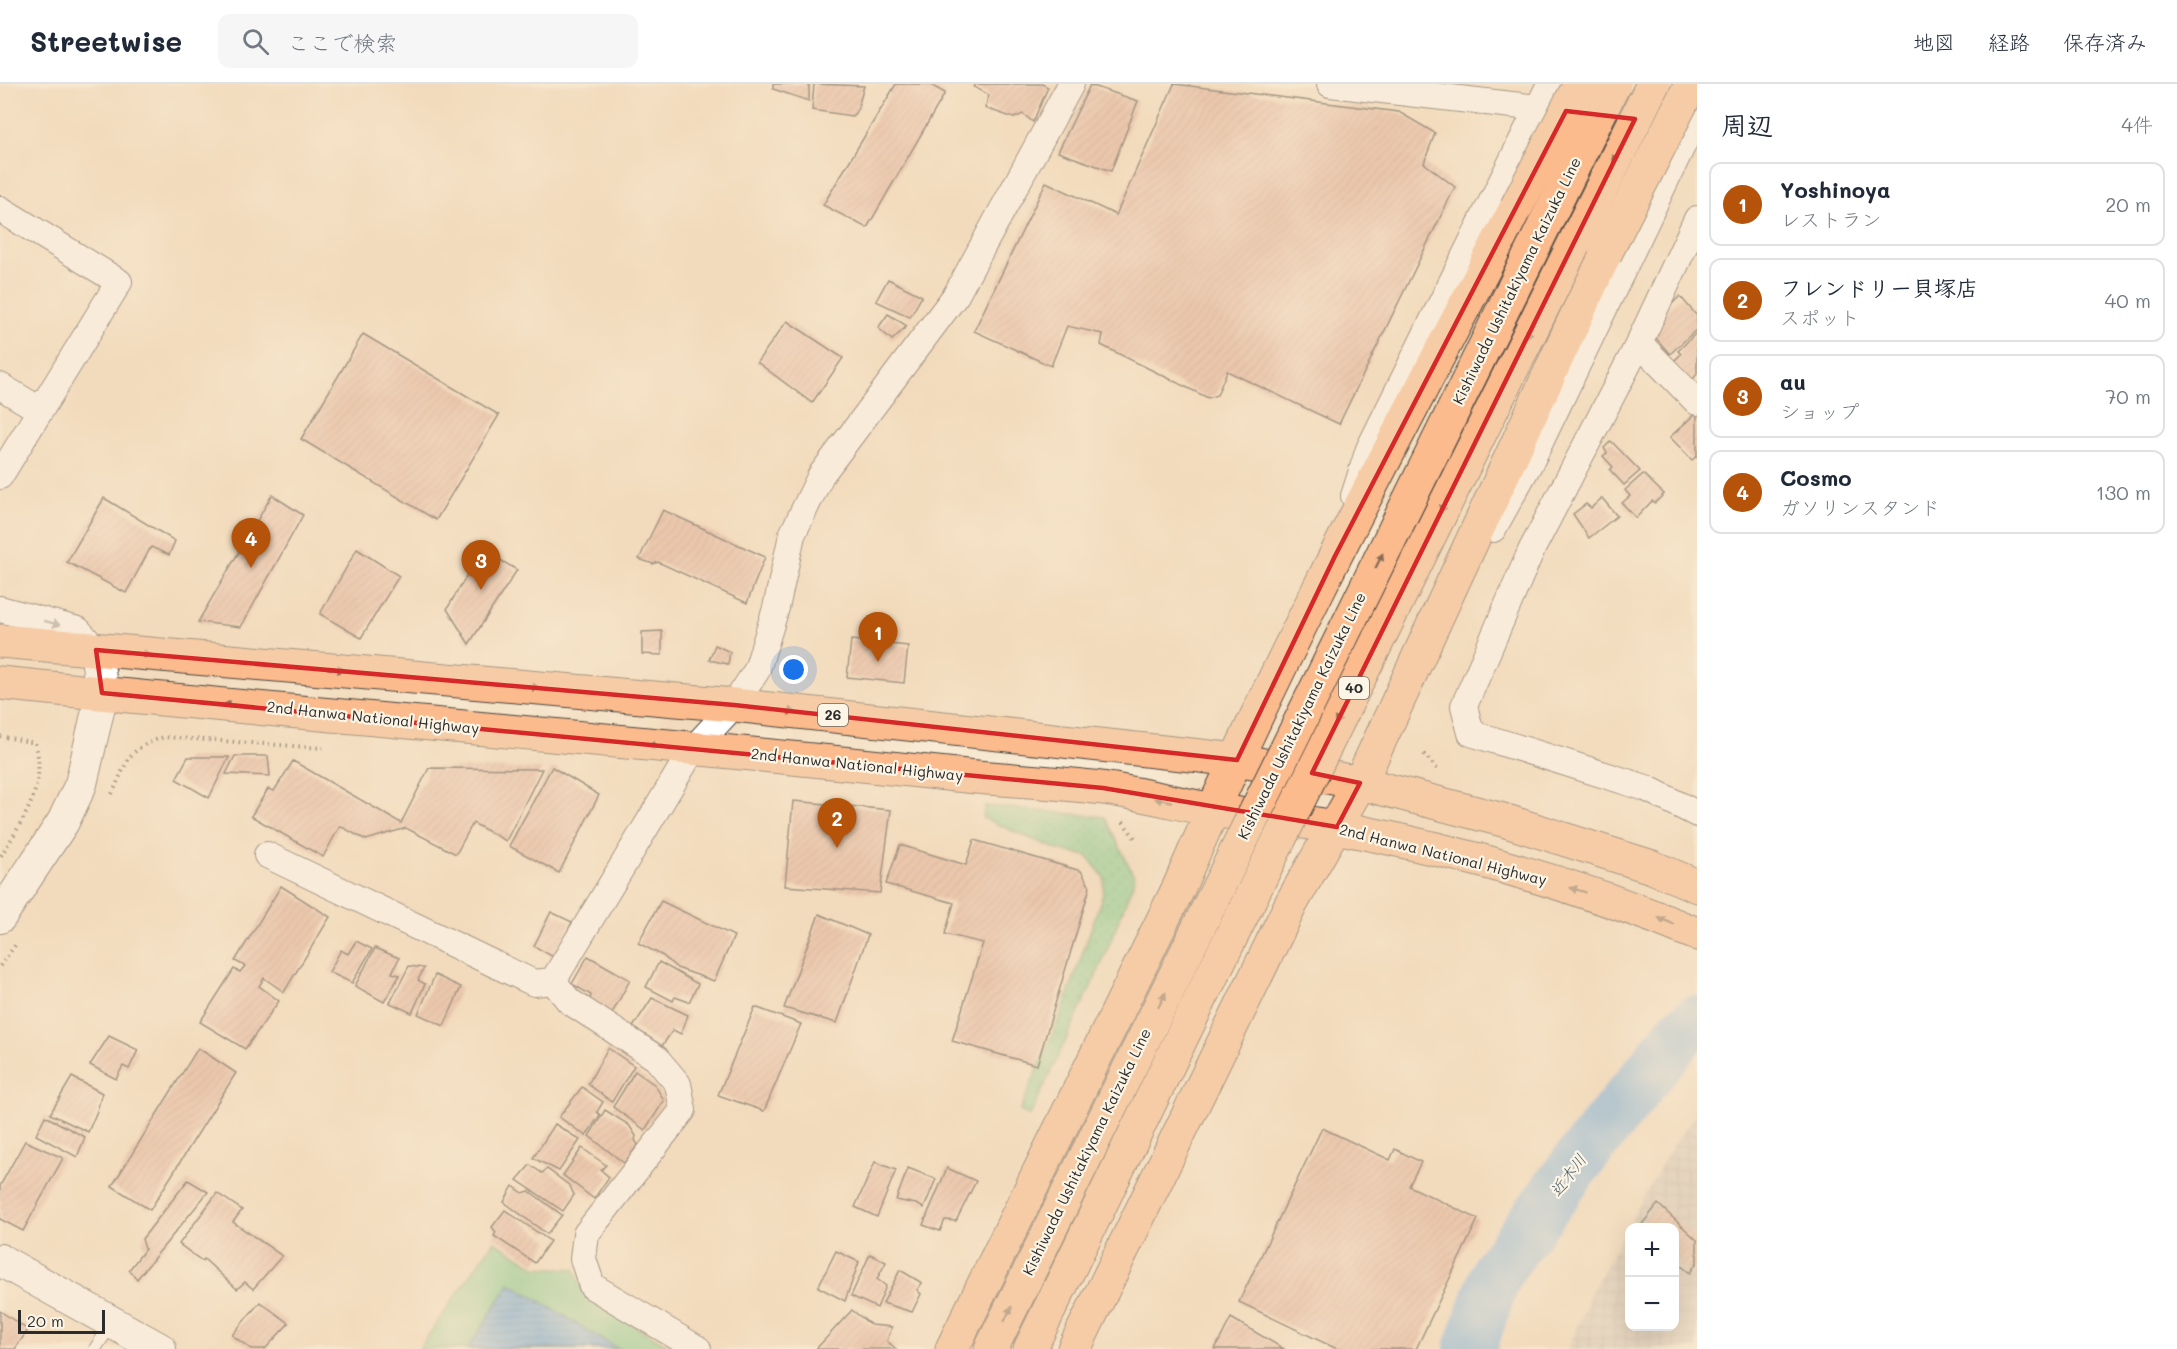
<!DOCTYPE html>
<html lang="ja">
<head>
<meta charset="utf-8">
<style>
	body { margin:0; font-family:Mali,"Klee One",sans-serif; background:#f6f6f7; color:#1f2937 }
	.controls { position:absolute; right:18px; bottom:18px; display:grid; overflow:hidden; border-radius:12px; box-shadow:0 6px 24px #0002 }
	.controls button { width:54px; height:54px; display:grid; place-items:center; padding:0; border:0; border-bottom:2px solid #e0e1e3; background:#fff; color:#1f2937; font:30px sans-serif }
	.scale { position:absolute; left:18px; bottom:15px; width:87px; box-sizing:border-box; padding-left:6px; border:3px solid #2b2b2b; border-top:0; font-size:16px; line-height:21px; white-space:nowrap; color:#2b2b2b; -webkit-text-stroke:4px #fcf5e5; paint-order:stroke }
	.you { position:absolute; left:794px; top:586px; width:21px; height:21px; margin:-15px; border:4px solid #fff; border-radius:50%; background:#1a73e8; box-shadow:0 0 0 9px #1a73e833 }
	.badge { display:grid; place-items:center; width:39px; height:39px; border-radius:50%; background:#b45309; color:#fff; font-size:20px; font-weight:700 }
	.pin { position:absolute; translate:-50% -50px; filter:drop-shadow(0 2px 3px #0008) }
	.pin::after { content:''; position:absolute; top:32px; width:21px; height:18px; background:inherit; clip-path:polygon(0 0,100% 0,50% 100%) }
	.list { margin:0; padding:0; list-style:none }
	h2 { display:flex; justify-content:space-between; align-items:center; height:78px; margin:0; padding:0 24px; font-size:26px }
	h2 small { font-size:20px; font-weight:400; color:#747a83 }
	.list li { display:grid; grid-template-columns:39px 1fr auto; gap:18px; align-items:center; box-sizing:border-box; height:84px; margin:0 12px 12px; padding:0 12px; border:2px solid #e0e1e3; border-radius:12px }
	.list b { display:block; font-size:22px; white-space:nowrap }
	.list p { margin:0; font-size:20px; white-space:nowrap; color:#747a83 }
	.list em { font-size:20px; font-style:normal; color:#747a83 }
	.icon { flex:none; width:33px; height:33px; fill:none; stroke:currentColor; stroke-width:2; stroke-linecap:round; stroke-linejoin:round }
	.map { position:relative; flex:none; width:1697px; height:1265px; overflow:hidden }
	header { display:flex; align-items:center; gap:36px; box-sizing:border-box; height:84px; padding:0 30px; background:#fff; border-bottom:2px solid #e0e1e3 }
	header strong { font-size:28px }
	nav { display:flex; gap:33px; margin-inline-start:auto; font-size:21px }
	.search { width:420px; height:54px; background:#f6f6f7; display:flex; align-items:center; gap:15px; box-sizing:border-box; padding:0 21px; border-radius:12px; color:#747a83; font-size:22px }
	main { display:flex }
	aside { flex:1; background:#fff }
	.map>svg:first-child { display:block }
	.industrial { fill:url(#industrial-grid); fill-rule:evenodd }
	.grass { fill:url(#grass-dots); stroke:#547c5c; stroke-width:1.5 }
	.garden { fill:#7ccd8e; stroke:#547c5c; stroke-width:1.5 }
	.water { fill:url(#water-rules); stroke:#4e6d87; stroke-width:1.5 }
	.lines { fill:none; stroke-linecap:round; stroke-linejoin:round }
	.river { stroke:#70afe3; stroke-width:52 }
	.building { fill:url(#building-hatch) }
	.service-casing { stroke:#494541; stroke-width:14 }
	.minor-casing { stroke:#494541; stroke-width:28 }
	.tertiary-casing { stroke:#494541; stroke-width:34 }
	.primary-casing { stroke:#494541; stroke-width:35 }
	.trunk-casing { stroke:#494541; stroke-width:35 }
	.path { stroke:#494541; stroke-width:4; stroke-dasharray:1.5 4.5; stroke-linecap:butt }
	.service { stroke:#fff; stroke-width:12 }
	.minor { stroke:#fff; stroke-width:26 }
	.tertiary { stroke:#fff; stroke-width:32 }
	.primary { stroke:#fbbb8d; stroke-width:33 }
	.trunk { stroke:#fbbb8d; stroke-width:33 }
	.primary-bridge-casing { stroke:#494541; stroke-width:35; stroke-linecap:butt }
	.primary-bridge { stroke:#fbbb8d; stroke-width:33 }
	.oneway { fill:#896c57 }
	.oneway2 { fill:#a0a0a0 }
	.marked { fill:none; stroke:#d62828; stroke-width:4.5; stroke-linejoin:round }
	.labels { text-anchor:middle; stroke-width:4.5; stroke-linejoin:round; paint-order:stroke }
	.shield { fill:#fcf5e5; stroke:#6a6863; stroke-width:1.5 }
	.shield-label { font-size:14px; font-weight:bold; fill:#2b2b2b }
	.street-label { font-size:15px; fill:#2b2b2b; stroke:#fcf5e5 }
	.water-label { font-size:16px; font-style:italic; fill:#43596b; stroke:#fcf5e5 }
</style>
</head>
<body>
<header>
<strong>Streetwise</strong>
<div class="search"><svg class="icon" aria-label="search" viewBox="0 0 24 24"><circle cx="10" cy="10" r="6"/><path d="M15 15l6 6"/></svg>ここで検索</div>
<nav><a>地図</a><a>経路</a><a>保存済み</a></nav>
</header>
<main>
<div class="map">
<svg width="1697" height="1265" viewBox="0 0 1697 1265">
	<defs>
		<pattern id="industrial-grid" width="8" height="8" patternUnits="userSpaceOnUse" patternTransform="scale(1.5)"><rect width="8" height="8" fill="#ccc2b8"/><path d="M0 4h8M4 0v8" fill="none" stroke="#afa79e"/></pattern>
		<pattern id="grass-dots" width="8" height="8" patternUnits="userSpaceOnUse" patternTransform="scale(1.5)"><rect width="8" height="8" fill="#7ccd8e"/><path d="M2 2h.1M6 6h.1" fill="none" stroke="#6bb07b" stroke-width="1.8" stroke-linecap="round"/></pattern>
		<pattern id="water-rules" width="6" height="5" patternUnits="userSpaceOnUse" patternTransform="scale(1.5)"><rect width="6" height="5" fill="#70afe3"/><path d="M0 2.5h6" fill="none" stroke="#5c8fb8"/></pattern>
		<pattern id="building-hatch" width="6" height="6" patternUnits="userSpaceOnUse" patternTransform="scale(1.5)"><rect width="6" height="6" fill="#e3b09a"/><path d="M-1 1l2-2M0 6l6-6M5 7l2-2" fill="none" stroke="#b88f7e"/></pattern>
	</defs>
	<rect width="100%" height="100%" fill="#fcf5e5"/>
	<filter id="ink" filterUnits="userSpaceOnUse"><feTurbulence type="fractalNoise" baseFrequency=".0167" numOctaves="2"/><feDisplacementMap in="SourceGraphic" scale="12" xChannelSelector="R" yChannelSelector="G"/><feConvolveMatrix kernelMatrix="1 2 1 2 8 2 1 2 1" color-interpolation-filters="sRGB"/></filter>
	<filter id="wash" filterUnits="userSpaceOnUse"><feTurbulence type="fractalNoise" baseFrequency=".008" numOctaves="4" result="noise"/><feDisplacementMap in="SourceGraphic" scale="24" xChannelSelector="R" yChannelSelector="G"/><feGaussianBlur stdDeviation="1.35" result="paint"/><feColorMatrix in="noise" values="0 0 0 0 0 0 0 0 0 0 0 0 0 0 0 0 0 1.4 0 .05"/><feComposite in="paint" operator="in"/></filter>
	<g filter="url(#wash)">
		<rect width="100%" height="100%" fill="#f2dbbc"/>
		<path class="industrial" d="M1697,1028v237h-129l24,-59 79,-142zM1630,1144h44v98h-44z"/>
		<polygon class="grass" points="985,722 1105,733 1135,794 1102,879 1030,1032 1020,1027 1065,920 1103,810 1104,793 1087,772 1058,766 983,734"/>
		<polygon class="garden" points="494,1157 536,1183 575,1185 584,1212 674,1265 419,1265"/>
		<polygon class="water" points="510,1199 618,1265 468,1265"/>
		<g class="lines">
			<polyline class="river" points="1470,1265 1497,1187 1575,1081 1680,950 1697,937"/>
		</g>
		<g id="blocks">
			<g class="building">
				<polygon points="773,0 809,0 809,17 773,5"/>
				<polygon points="814,0 864,2 857,27 852,32 812,26"/>
				<polygon points="896,0 929,0 945,9 867,144 823,121"/>
				<polygon points="976,0 1042,0 1048,3 1033,38 1023,30 1014,34 985,24 989,11 974,3"/>
				<polygon points="1174,0 1399,28 1435,49 1424,79 1455,103 1339,340 1227,287 1217,311 1208,314 1101,261 1103,250 1067,242 1051,282 974,247 1046,98 1116,131"/>
				<polygon points="1090,1 1138,17 1111,87 1058,68"/>
				<polygon points="888,195 922,212 910,233 876,217"/>
				<polygon points="1680,212 1697,232 1697,245 1670,270 1654,252 1662,240 1661,231"/>
				<polygon points="888,230 907,242 892,256 878,244"/>
				<polygon points="787,237 843,274 812,319 757,278"/>
				<polygon points="1697,248 1697,290 1691,298 1673,278 1681,270 1678,267"/>
				<polygon points="363,250 499,331 436,436 301,355"/>
				<polygon points="1695,330 1697,333 1697,372 1692,376 1670,353"/>
				<polygon points="1611,357 1640,387 1624,401 1610,386 1613,383 1603,372 1607,369 1604,364"/>
				<polygon points="1643,390 1664,410 1655,419 1652,417 1636,434 1622,419 1630,412 1625,406"/>
				<polygon points="272,411 303,431 241,543 198,538"/>
				<polygon points="104,414 175,457 169,471 151,463 126,509 67,478"/>
				<polygon points="1602,414 1617,432 1589,454 1573,430 1586,420 1591,424"/>
				<polygon points="663,426 765,473 747,519 658,478 653,480 639,475"/>
				<polygon points="357,465 399,492 361,554 320,530"/>
				<polygon points="482,465 517,486 469,560 447,525"/>
				<polygon points="662,547 662,571 642,570 642,548"/>
				<polygon points="851,556 908,562 904,599 847,593"/>
				<polygon points="715,561 730,568 728,580 709,576"/>
				<polygon points="235,672 268,672 270,692 226,690"/>
				<polygon points="188,673 229,673 209,714 176,695"/>
				<polygon points="293,677 401,739 429,684 542,685 506,757 473,739 456,770 406,744 366,756 340,742 323,773 251,732 268,705 274,707"/>
				<polygon points="552,683 599,711 559,789 509,762"/>
				<polygon points="793,717 891,726 880,809 785,802"/>
				<polygon points="974,756 1081,787 1090,803 1037,981 952,957 983,859 945,850 954,819 886,800 900,761 966,781"/>
				<polygon points="281,802 330,833 284,908 264,894 259,902 279,917 245,965 200,938 234,885 240,888 245,882 235,877"/>
				<polygon points="661,817 734,852 714,897 677,884 663,872 638,859"/>
				<polygon points="551,828 572,838 555,874 534,862"/>
				<polygon points="819,830 868,851 837,939 784,924"/>
				<polygon points="356,857 372,865 352,899 329,888 341,866 348,870"/>
				<polygon points="375,864 399,874 392,889 400,891 384,918 355,902"/>
				<polygon points="588,872 630,896 610,933 589,920 591,911 572,900"/>
				<polygon points="659,878 698,900 689,918 675,913 673,917 646,903"/>
				<polygon points="409,882 424,884 418,896 425,900 412,929 390,919"/>
				<polygon points="435,891 461,903 444,942 418,930"/>
				<polygon points="652,914 688,931 681,950 673,946 662,962 633,943"/>
				<polygon points="755,923 801,940 764,1027 718,1011"/>
				<polygon points="109,952 138,966 129,985 123,982 116,995 90,981"/>
				<polygon points="198,964 236,989 150,1126 112,1102"/>
				<polygon points="608,964 634,982 612,1018 588,1000"/>
				<polygon points="635,987 655,1001 664,1017 645,1046 613,1023"/>
				<polygon points="72,993 102,1009 97,1027 88,1048 50,1030"/>
				<polygon points="582,1003 603,1018 597,1028 600,1031 586,1052 559,1033"/>
				<polygon points="605,1026 629,1041 636,1052 635,1056 638,1061 624,1079 589,1052"/>
				<polygon points="45,1032 85,1053 77,1073 36,1051"/>
				<polygon points="555,1040 580,1056 559,1087 533,1074"/>
				<polygon points="1322,1044 1390,1076 1395,1065 1421,1078 1409,1102 1478,1135 1416,1265 1337,1265 1239,1218"/>
				<polygon points="25,1057 63,1074 23,1147 0,1135 0,1102"/>
				<polygon points="582,1064 606,1081 601,1086 609,1093 594,1115 563,1091"/>
				<polygon points="875,1078 896,1086 877,1133 855,1123"/>
				<polygon points="530,1081 542,1089 547,1085 570,1102 574,1111 563,1127 517,1096"/>
				<polygon points="908,1084 936,1095 924,1124 916,1120 896,1116"/>
				<polygon points="947,1084 976,1097 956,1137 945,1136 940,1147 923,1141"/>
				<polygon points="188,1096 208,1108 137,1195 129,1186 145,1165 142,1155"/>
				<polygon points="513,1102 523,1109 529,1107 562,1131 547,1150 504,1118"/>
				<polygon points="217,1109 242,1126 233,1138 282,1172 253,1205 245,1198 237,1205 204,1175 202,1177 179,1160"/>
				<polygon points="1658,1120 1697,1156 1697,1178 1690,1189 1674,1176 1674,1144 1639,1144"/>
				<polygon points="505,1126 550,1157 535,1179 494,1152 496,1148 492,1143"/>
				<polygon points="836,1167 859,1178 845,1217 818,1203"/>
				<polygon points="870,1170 886,1178 877,1195 886,1202 877,1224 851,1212"/>
				<polygon points="900,1186 922,1199 917,1206 921,1210 912,1228 883,1219"/>
				<polygon points="260,1218 289,1239 265,1265 251,1265 232,1251"/>
				<polygon points="852,1226 871,1241 892,1243 887,1257 896,1265 816,1265"/>
				<polygon points="0,1227 28,1246 15,1265 0,1265"/>
				<polygon points="1231,1234 1284,1265 1215,1265"/>
			</g>
		</g>
	</g>
	<g filter="url(#ink)">
		<use href="#blocks" fill-opacity="0" stroke="#494541" stroke-width="1.5"/>
		<g class="lines">
			<defs>
				<polyline id="service" points="95,1265 112,1239"/>
				<g id="minor">
					<polyline points="1330,0 1652,37"/>
					<polyline points="0,125 119,198 0,392"/>
					<polyline points="1697,135 1639,259 1531,467 1464,622 1471,649 1646,704 1697,730"/>
					<polyline points="1639,259 1697,318"/>
					<polyline points="0,302 40,326"/>
					<polyline points="1354,412 1369,365 1550,0"/>
					<polyline points="1493,445 1533,373 1697,31"/>
					<polyline points="0,525 78,546 96,566"/>
					<polyline points="267,771 534,899 553,897 693,665 734,621 757,586 776,524 792,451 821,391 956,211 1071,0"/>
					<polyline points="553,897 569,917 656,974 678,1000 683,1026 586,1150 583,1175 592,1202 698,1265"/>
				</g>
				<g id="tertiary">
					<polyline points="0,833 63,738 81,700 102,609 96,566"/>
					<polyline points="0,1176 160,1265"/>
				</g>
				<g id="primary">
					<path d="M952,1265l227,-462c100,-232 220,-455 337,-679"/>
					<polyline points="991,1265 1026,1194"/>
					<polyline points="1030,1265 1057,1210"/>
					<polyline points="1074,1265 1292,818 1360,699 1605,170"/>
				</g>
				<g id="trunk">
					<polyline points="0,557 734,621 1237,676 1360,699 1503,736 1652,783 1697,802"/>
					<path d="M0,599c318,33 638,57 956,92 48,5 98,7 146,13 37,5 74,15 111,22 42,7 86,10 128,18 121,24 242,58 356,106"/>
				</g>
			</defs>
			<use href="#service" class="service-casing"/>
			<use href="#minor" class="minor-casing"/>
			<use href="#tertiary" class="tertiary-casing"/>
			<use href="#primary" class="primary-casing"/>
			<use href="#trunk" class="trunk-casing"/>
			<g class="path">
				<path d="M0,652l35,7c13,43 -13,79 -35,114"/>
				<polyline points="1424,670 1439,687"/>
				<path d="M112,710c16,-33 14,-45 52,-57l159,11"/>
				<polyline points="1123,738 1137,757"/>
				<polyline points="0,882 16,860"/>
			</g>
			<use href="#service" class="service"/>
			<use href="#minor" class="minor"/>
			<use href="#tertiary" class="tertiary"/>
			<use href="#primary" class="primary"/>
			<use href="#trunk" class="trunk"/>
			<defs>
				<g id="primary-bridge">
					<polyline points="1516,124 1580,0"/>
					<polyline points="1605,170 1691,0"/>
					<polyline points="1026,1194 1614,0"/>
					<polyline points="1057,1210 1195,926 1653,0"/>
				</g>
			</defs>
			<use href="#primary-bridge" class="primary-bridge-casing"/>
			<use href="#primary-bridge" class="primary-bridge"/>
		</g>
		<defs><path id="oneway-solid" d="M-6-.8H1V-3.2L6.5 0L1 3.2V.8H-6Z" transform="scale(1.5)"/></defs>
		<g class="oneway">
			<use href="#oneway-solid" transform="translate(1617 71) rotate(116)"/>
			<use href="#oneway-solid" transform="translate(1530 246) rotate(116)"/>
			<use href="#oneway-solid" transform="translate(1444 421) rotate(116)"/>
			<use href="#oneway-solid" transform="translate(1379 477) rotate(-64)"/>
			<use href="#oneway-solid" transform="translate(142 570) rotate(4)"/>
			<use href="#oneway-solid" transform="translate(336 585) rotate(5)"/>
			<use href="#oneway-solid" transform="translate(531 603) rotate(5)"/>
			<use href="#oneway-solid" transform="translate(232 621) rotate(-175)"/>
			<use href="#oneway-solid" transform="translate(787 627) rotate(6)"/>
			<use href="#oneway-solid" transform="translate(1339 633) rotate(116)"/>
			<use href="#oneway-solid" transform="translate(656 662) rotate(-175)"/>
			<use href="#oneway-solid" transform="translate(1163 716) rotate(-169)"/>
			<use href="#oneway-solid" transform="translate(1578 806) rotate(-163)"/>
			<use href="#oneway-solid" transform="translate(1666 837) rotate(-157)"/>
			<use href="#oneway-solid" transform="translate(1162 916) rotate(-64)"/>
			<use href="#oneway-solid" transform="translate(1008 1230) rotate(-64)"/>
		</g>
		<use class="oneway2" href="#oneway-solid" transform="translate(52 539) rotate(15)"/>
	</g>
	<path d="M0 0H1697V1265H0ZM1566,27l69,8 -323,654 48,10 -23,44 -234,-39 -1001,-95 -6,-43 638,55 503,55 98,-204z" fill="#f2dbbc" fill-opacity=".55" fill-rule="evenodd"/>
	<path class="marked" d="M1566,27l69,8 -323,654 48,10 -23,44 -234,-39 -1001,-95 -6,-43 638,55 503,55 98,-204z"/>
	<g class="labels">
		<g class="shield">
			<rect x="1339" y="593" width="30" height="22" rx="4.5"/>
			<rect x="818" y="620" width="30" height="22" rx="4.5"/>
		</g>
		<g class="shield-label">
			<text x="1354" y="609">40</text>
			<text x="833" y="636">26</text>
		</g>
		<g class="street-label">
			<text transform="translate(1517 197) rotate(-64)" y="5">Kishiwada Ushitakiyama Kaizuka Line</text>
			<text transform="translate(1302 632) rotate(-64)" y="5">Kishiwada Ushitakiyama Kaizuka Line</text>
			<text transform="translate(373 634) rotate(6)" y="5">2nd Hanwa National Highway</text>
			<text transform="translate(857 681) rotate(6)" y="5">2nd Hanwa National Highway</text>
			<text transform="translate(1443 771) rotate(14)" y="5">2nd Hanwa National Highway</text>
			<text transform="translate(1087 1068) rotate(-64)" y="5">Kishiwada Ushitakiyama Kaizuka Line</text>
		</g>
		<g class="water-label">
			<text transform="translate(1568 1091) rotate(-53)" y="6">近木川</text>
		</g>
	</g>
</svg>
<div class="controls">
<button>+</button>
<button>−</button>
</div>
<div class="scale">20 m</div>
<div class="you"></div>
<div class="pin badge" style="left:878px;top:578px">1</div>
<div class="pin badge" style="left:837px;top:764px">2</div>
<div class="pin badge" style="left:481px;top:506px">3</div>
<div class="pin badge" style="left:251px;top:484px">4</div>
</div>
<aside>
<h2>周辺<small>4件</small></h2>
<ul class="list">
<li><span class="badge">1</span><div><b>Yoshinoya</b><p>レストラン</p></div><em>20 m</em></li>
<li><span class="badge">2</span><div><b>フレンドリー貝塚店</b><p>スポット</p></div><em>40 m</em></li>
<li><span class="badge">3</span><div><b>au</b><p>ショップ</p></div><em>70 m</em></li>
<li><span class="badge">4</span><div><b>Cosmo</b><p>ガソリンスタンド</p></div><em>130 m</em></li>
</ul>
</aside>
</main>
</body>
</html>
